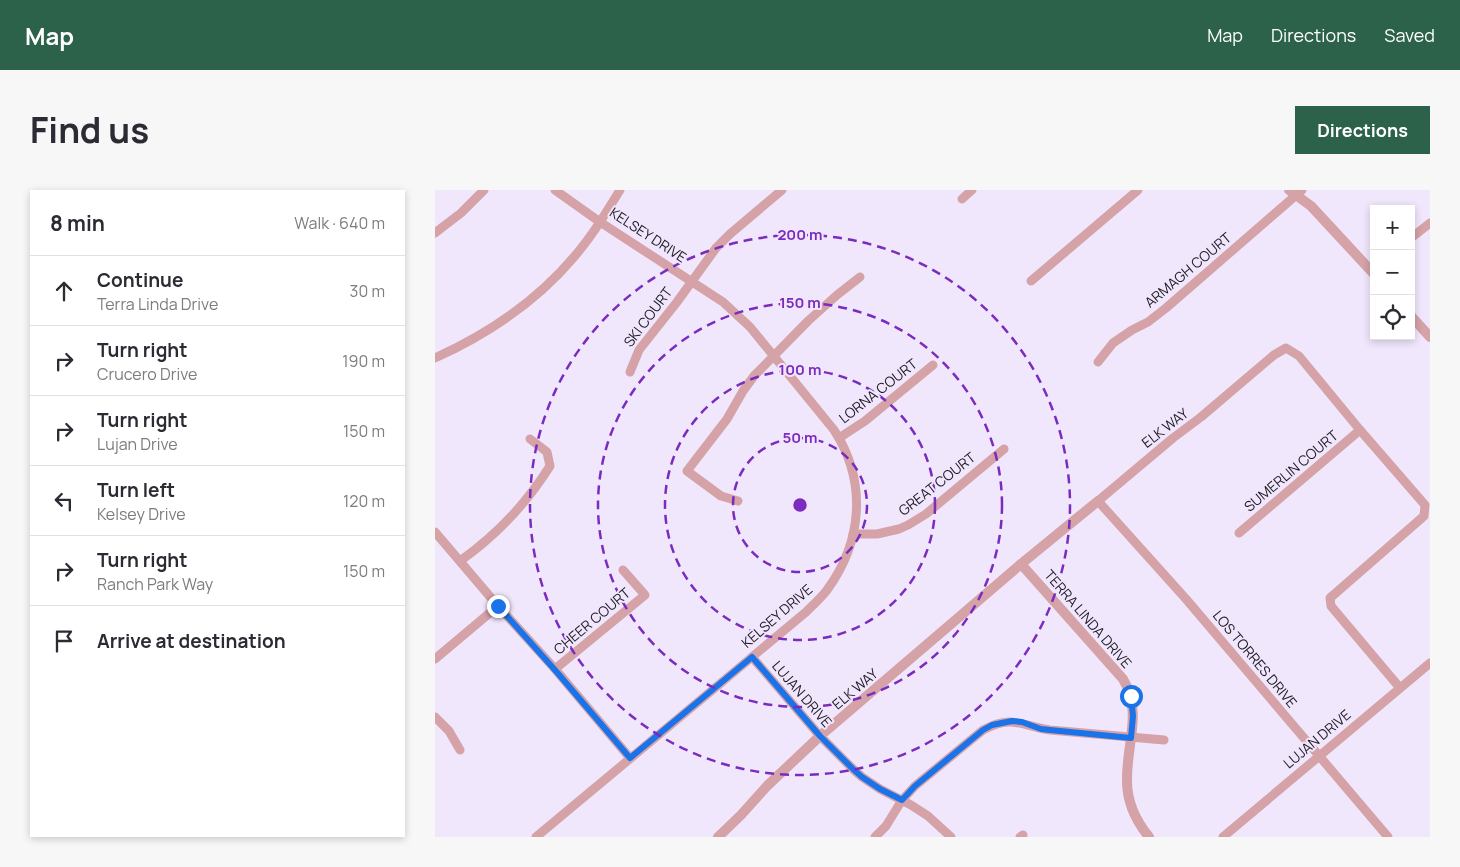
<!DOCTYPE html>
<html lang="en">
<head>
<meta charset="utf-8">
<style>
	body { margin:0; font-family:Manrope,sans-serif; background:#f7f7f7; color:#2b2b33 }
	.controls { position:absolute; right:15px; top:15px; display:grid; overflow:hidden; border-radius:0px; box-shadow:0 2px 8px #0003 }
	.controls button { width:45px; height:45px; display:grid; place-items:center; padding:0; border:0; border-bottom:1px solid #e1e1e2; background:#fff; color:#2b2b33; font:25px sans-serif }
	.stop { position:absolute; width:15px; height:15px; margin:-11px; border:4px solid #1a73e8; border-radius:50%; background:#fff }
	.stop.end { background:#1a73e8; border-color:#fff; box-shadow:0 1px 5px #0008 }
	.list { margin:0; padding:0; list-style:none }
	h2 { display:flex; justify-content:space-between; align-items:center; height:65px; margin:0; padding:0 20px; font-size:21px }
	h2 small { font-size:16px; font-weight:400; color:#7c7c81 }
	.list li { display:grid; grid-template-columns:32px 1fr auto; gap:15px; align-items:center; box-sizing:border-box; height:70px; padding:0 20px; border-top:1px solid #e1e1e2 }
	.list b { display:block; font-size:19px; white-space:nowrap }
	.list p { margin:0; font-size:16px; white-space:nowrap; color:#7c7c81 }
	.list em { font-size:16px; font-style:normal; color:#7c7c81 }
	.icon { flex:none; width:28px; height:28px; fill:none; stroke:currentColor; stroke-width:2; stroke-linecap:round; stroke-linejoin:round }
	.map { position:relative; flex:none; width:995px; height:647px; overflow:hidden; border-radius:0px }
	header { display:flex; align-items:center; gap:30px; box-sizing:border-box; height:70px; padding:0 25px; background:#2b6249; color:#fff }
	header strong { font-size:24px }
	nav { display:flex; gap:28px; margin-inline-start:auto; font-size:18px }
	.intro { display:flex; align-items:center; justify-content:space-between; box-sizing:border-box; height:120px; padding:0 30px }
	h1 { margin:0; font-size:35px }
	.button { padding:12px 22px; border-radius:0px; background:#2b6249; color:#fff; font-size:18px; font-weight:700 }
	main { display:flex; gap:30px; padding:0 30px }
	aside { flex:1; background:#fff; border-radius:0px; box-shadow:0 2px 8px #0003 }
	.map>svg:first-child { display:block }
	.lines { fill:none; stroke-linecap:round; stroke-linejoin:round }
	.minor { stroke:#d4a2a7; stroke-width:9 }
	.tertiary { stroke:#d4a2a7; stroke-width:10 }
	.route { stroke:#1a73e8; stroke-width:6 }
	.ring { fill:none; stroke:#7b2cbf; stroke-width:2.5; stroke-dasharray:9 6 }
	.labels { text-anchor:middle; stroke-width:4; stroke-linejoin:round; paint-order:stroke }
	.street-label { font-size:14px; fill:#1d1922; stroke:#f0e7fc }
	.centre { fill:#7b2cbf; stroke:#f0e7fc; stroke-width:2.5 }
	.ring-label { font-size:15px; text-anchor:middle; font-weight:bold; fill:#7b2cbf; stroke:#f0e7fc; stroke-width:4; stroke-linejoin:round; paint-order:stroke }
</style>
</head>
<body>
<header>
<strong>Map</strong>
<nav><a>Map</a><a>Directions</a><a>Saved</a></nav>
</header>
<div class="intro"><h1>Find us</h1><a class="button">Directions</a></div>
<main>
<aside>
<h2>8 min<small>Walk · 640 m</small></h2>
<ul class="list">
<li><svg class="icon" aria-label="ahead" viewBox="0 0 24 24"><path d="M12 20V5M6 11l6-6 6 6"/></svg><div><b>Continue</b><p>Terra Linda Drive</p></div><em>30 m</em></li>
<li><svg class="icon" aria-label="right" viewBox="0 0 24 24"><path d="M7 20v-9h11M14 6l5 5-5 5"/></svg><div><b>Turn right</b><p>Crucero Drive</p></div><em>190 m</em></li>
<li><svg class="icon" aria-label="right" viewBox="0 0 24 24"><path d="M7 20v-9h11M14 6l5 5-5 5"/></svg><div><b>Turn right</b><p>Lujan Drive</p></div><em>150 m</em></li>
<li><svg class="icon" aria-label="left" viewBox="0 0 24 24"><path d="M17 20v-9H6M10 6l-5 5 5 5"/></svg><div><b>Turn left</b><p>Kelsey Drive</p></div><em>120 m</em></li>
<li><svg class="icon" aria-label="right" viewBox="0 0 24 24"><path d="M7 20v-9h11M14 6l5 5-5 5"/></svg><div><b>Turn right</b><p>Ranch Park Way</p></div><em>150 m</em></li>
<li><svg class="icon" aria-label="arrive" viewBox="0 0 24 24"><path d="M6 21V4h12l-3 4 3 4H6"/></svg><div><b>Arrive at destination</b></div></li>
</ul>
</aside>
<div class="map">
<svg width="995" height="647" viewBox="0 0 995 647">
	<rect width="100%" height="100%" fill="#f0e7fc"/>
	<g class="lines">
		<g class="minor">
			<polyline points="527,9 537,0"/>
			<polyline points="0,43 26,23 49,0"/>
			<polyline points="976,48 995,33"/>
			<polyline points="596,91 703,0"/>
			<path d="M0,168c53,-24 101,-56 139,-101 18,-21 32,-44 46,-67"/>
			<polyline points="663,172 678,153 697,140 713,132 731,118 867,0"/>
			<polyline points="195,182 204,160 242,112 281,58 295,44 347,0"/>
			<polyline points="404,248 430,231 498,175"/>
			<polyline points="303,311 286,306 252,281 292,229 308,201 319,186 373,131 402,105 425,87"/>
			<polyline points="0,342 63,416 120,479 195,568"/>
			<polyline points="804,343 925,240"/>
			<polyline points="418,344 442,344 464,339 473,335 491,324 569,259"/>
			<path d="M25,371c37,-26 66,-57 90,-95l-3,-14 -17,-13"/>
			<polyline points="317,467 385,546 419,580 427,587 445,599 476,615 493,626 516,647"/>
			<polyline points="0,469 63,416"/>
			<polyline points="120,479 210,405 188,380"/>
			<polyline points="0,527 14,541 25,560"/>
			<path d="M101,647l270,-225c7,-7 15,-14 21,-22 36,-49 40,-109 7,-160l-84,-103 -27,-25 -123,-80 -45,-32"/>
			<path d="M440,647l11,-11 16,-26 13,-14 68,-56c30,-16 38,-4 67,0l114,10"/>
			<polyline points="585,647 588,645"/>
			<polyline points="788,647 995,473"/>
			<polyline points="953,647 751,409 663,311 738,248 766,227 839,165 851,158 864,166 925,240 990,315 989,326 895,408 896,416 965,498"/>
		</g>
		<g class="tertiary">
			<polyline points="854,0 876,16 939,84"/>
			<polyline points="976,126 995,147"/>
			<path d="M586,374l102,115c20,33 3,66 4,102 0,21 9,40 22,56"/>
			<polyline points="283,647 306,625 332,596 385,546 586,374 663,311"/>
		</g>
	</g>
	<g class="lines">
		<polyline class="route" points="63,416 120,480 195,568 317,467 385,546 419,580 427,587 445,599 467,610 480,596 548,540 557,535 577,531 587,532 606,539 615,540 696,548 698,526 696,506"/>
	</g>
	<g class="ring">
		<circle cx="365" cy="315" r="67"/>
		<circle cx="365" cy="315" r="135"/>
		<circle cx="365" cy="315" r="202"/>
		<circle cx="365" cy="315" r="270"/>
	</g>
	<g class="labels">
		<g class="street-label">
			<text transform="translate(213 45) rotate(33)" y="5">KELSEY DRIVE</text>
			<text transform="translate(753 80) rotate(-40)" y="5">ARMAGH COURT</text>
			<text transform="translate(213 127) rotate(-53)" y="5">SKI COURT</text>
			<text transform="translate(443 201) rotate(-38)" y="5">LORNA COURT</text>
			<text transform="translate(730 238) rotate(-38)" y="5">ELK WAY</text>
			<text transform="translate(856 281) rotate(-40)" y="5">SUMERLIN COURT</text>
			<text transform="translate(502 294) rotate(-38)" y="5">GREAT COURT</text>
			<text transform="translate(342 426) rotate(-41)" y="5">KELSEY DRIVE</text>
			<text transform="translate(653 429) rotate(49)" y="5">TERRA LINDA DRIVE</text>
			<text transform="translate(157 431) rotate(-40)" y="5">CHEER COURT</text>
			<text transform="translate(820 469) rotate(50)" y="5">LOS TORRES DRIVE</text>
			<text transform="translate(420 499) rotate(-40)" y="5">ELK WAY</text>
			<text transform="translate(367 504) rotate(49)" y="5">LUJAN DRIVE</text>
			<text transform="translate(882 549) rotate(-40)" y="5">LUJAN DRIVE</text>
		</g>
	</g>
	<circle cx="365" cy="315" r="8" class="centre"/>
	<g class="ring-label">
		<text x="365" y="50">200 m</text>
		<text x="365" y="118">150 m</text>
		<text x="365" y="185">100 m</text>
		<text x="365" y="253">50 m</text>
	</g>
</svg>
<div class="controls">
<button>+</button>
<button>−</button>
<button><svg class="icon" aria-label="locate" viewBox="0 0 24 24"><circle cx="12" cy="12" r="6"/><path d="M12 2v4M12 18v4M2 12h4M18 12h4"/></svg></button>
</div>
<div class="stop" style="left:696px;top:506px"></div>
<div class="stop end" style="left:63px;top:416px"></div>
</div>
</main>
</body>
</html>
